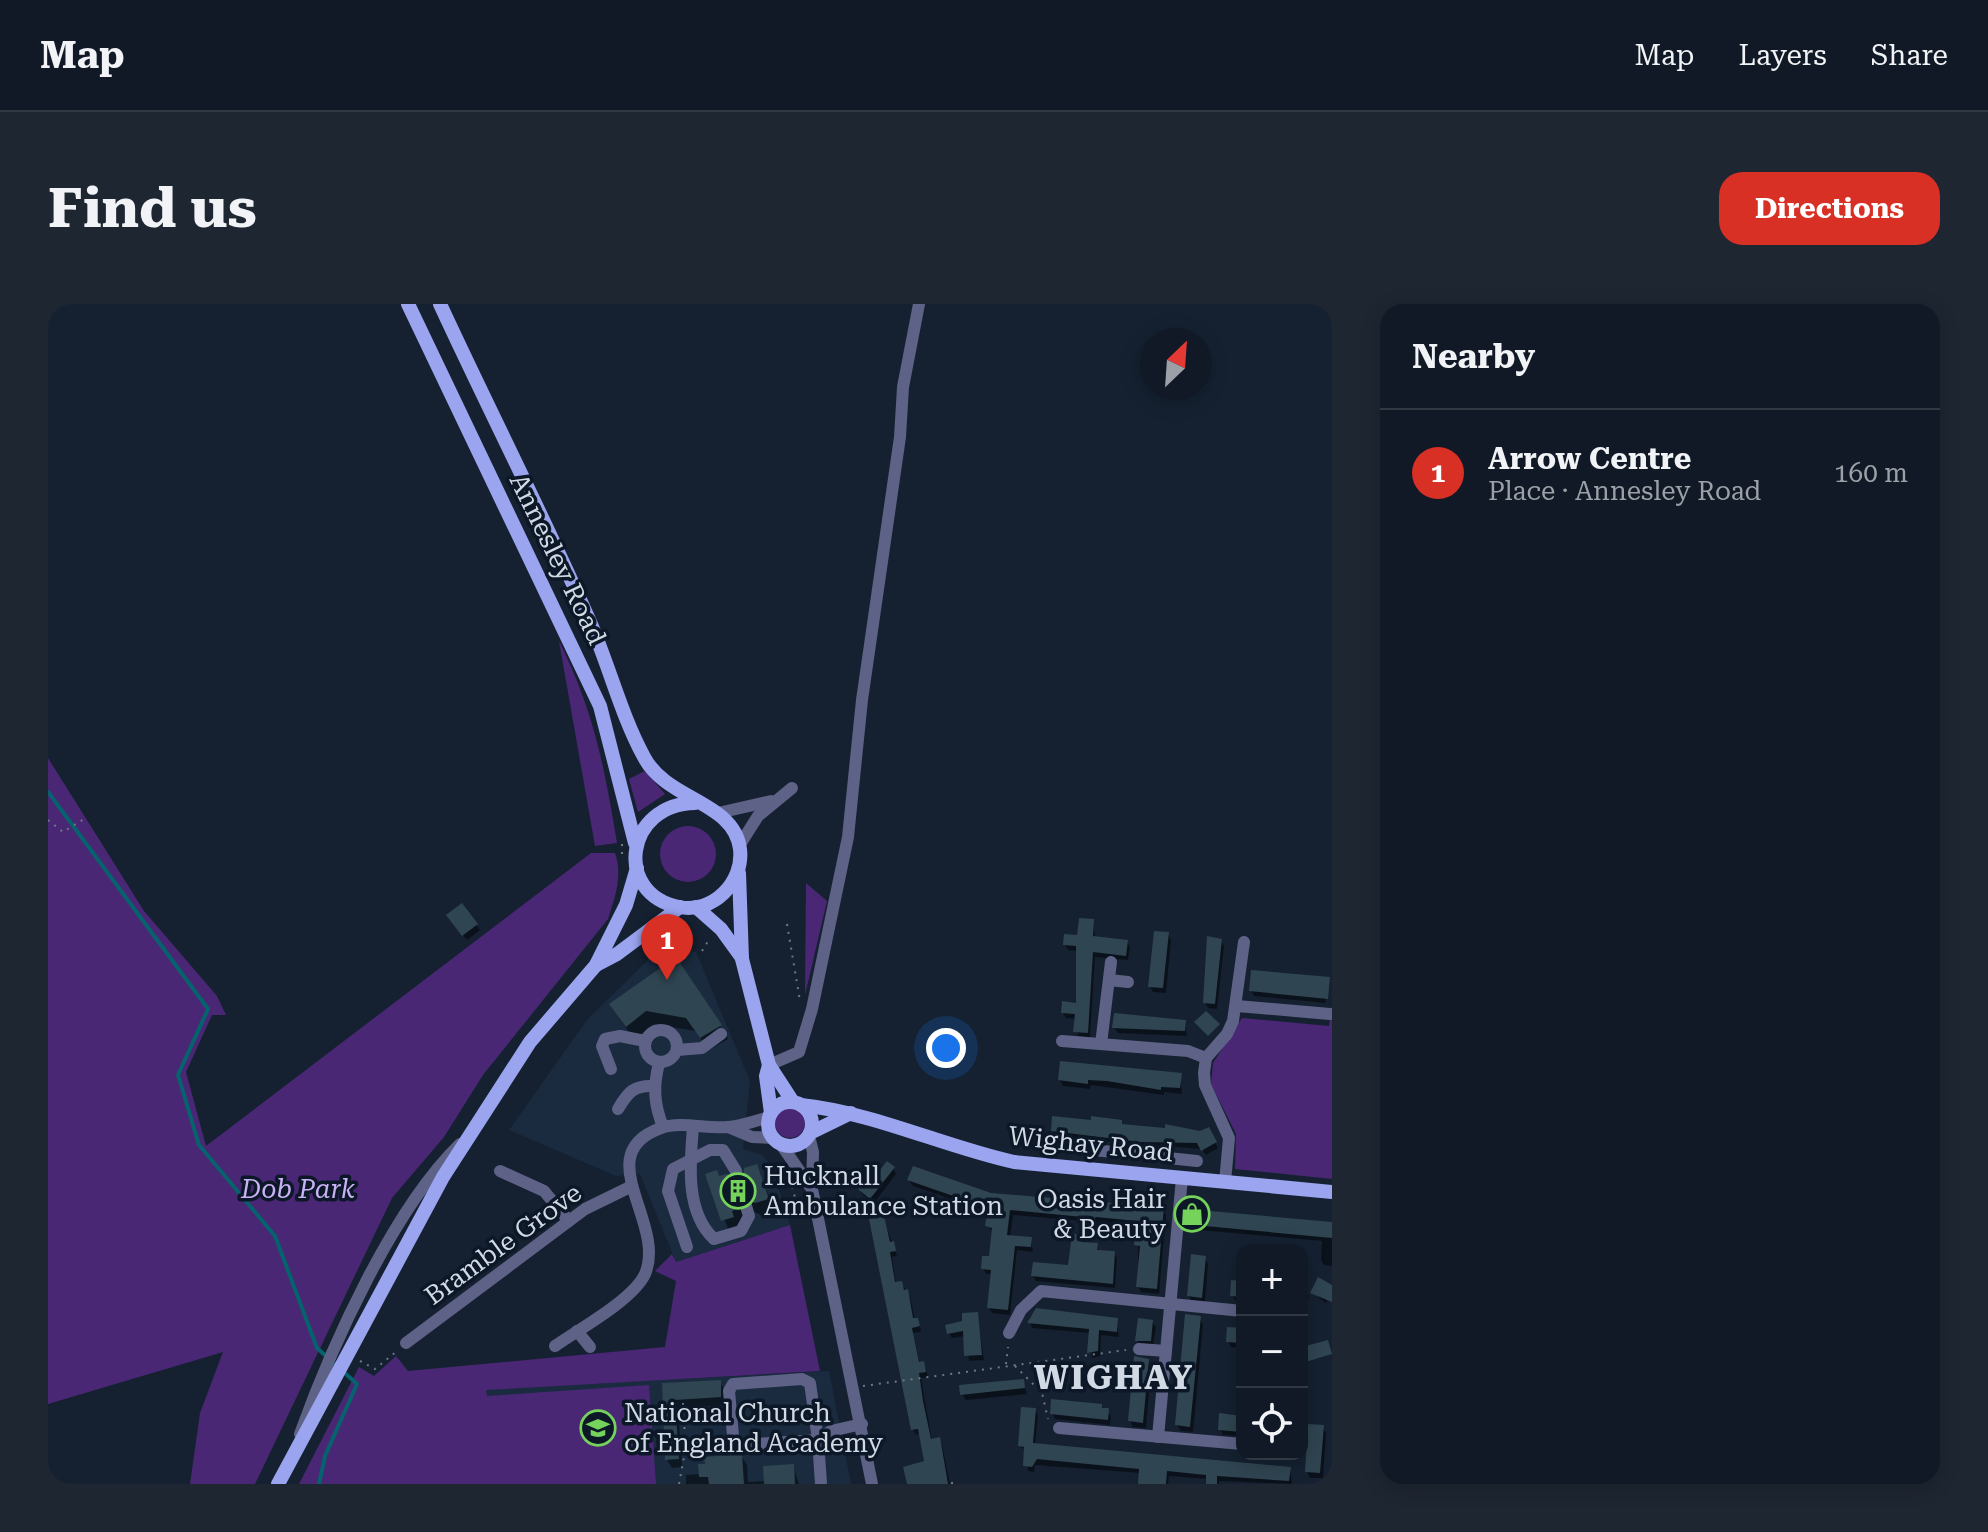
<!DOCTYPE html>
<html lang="en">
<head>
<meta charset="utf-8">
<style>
	body { margin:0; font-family:"Roboto Serif",serif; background:#1e2632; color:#f1f3f6 }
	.controls { position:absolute; right:24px; bottom:24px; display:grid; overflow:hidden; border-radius:16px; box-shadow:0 4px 20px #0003 }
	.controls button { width:72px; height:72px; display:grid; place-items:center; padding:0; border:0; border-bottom:2px solid #303842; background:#101925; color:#f1f3f6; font:40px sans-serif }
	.compass { position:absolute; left:1092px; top:24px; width:72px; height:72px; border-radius:50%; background:#101925; box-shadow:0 4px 20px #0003; rotate:25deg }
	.you { position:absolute; left:898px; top:744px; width:28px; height:28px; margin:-20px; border:6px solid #fff; border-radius:50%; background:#1a73e8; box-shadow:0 0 0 12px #1a73e833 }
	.badge { display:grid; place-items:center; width:52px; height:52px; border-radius:50%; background:#d93025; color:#fff; font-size:26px; font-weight:700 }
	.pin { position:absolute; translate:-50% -66px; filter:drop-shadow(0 2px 4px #0008) }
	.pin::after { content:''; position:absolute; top:42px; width:28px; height:24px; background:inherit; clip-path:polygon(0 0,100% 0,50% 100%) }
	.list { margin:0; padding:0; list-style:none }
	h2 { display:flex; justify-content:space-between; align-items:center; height:104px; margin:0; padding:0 32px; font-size:34px }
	h2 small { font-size:26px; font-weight:400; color:#9ca0a7 }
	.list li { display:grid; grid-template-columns:52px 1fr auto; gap:24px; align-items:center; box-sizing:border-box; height:128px; padding:0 32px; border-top:2px solid #303842 }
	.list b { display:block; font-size:30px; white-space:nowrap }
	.list p { margin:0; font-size:26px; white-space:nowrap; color:#9ca0a7 }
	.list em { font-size:26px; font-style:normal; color:#9ca0a7 }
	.icon { flex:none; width:44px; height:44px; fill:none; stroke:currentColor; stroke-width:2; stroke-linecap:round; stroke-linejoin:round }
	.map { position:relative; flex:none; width:1284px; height:1180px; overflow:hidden; border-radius:24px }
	header { display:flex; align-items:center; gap:48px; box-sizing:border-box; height:112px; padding:0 40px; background:#101925; border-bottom:2px solid #303842 }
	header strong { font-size:38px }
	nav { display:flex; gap:44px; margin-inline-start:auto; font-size:28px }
	.intro { display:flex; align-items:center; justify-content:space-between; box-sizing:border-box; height:192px; padding:0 48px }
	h1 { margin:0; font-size:56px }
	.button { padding:20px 36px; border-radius:24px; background:#d93025; color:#fff; font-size:28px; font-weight:700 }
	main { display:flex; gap:48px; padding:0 48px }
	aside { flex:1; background:#101925; border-radius:24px; box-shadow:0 4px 20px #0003 }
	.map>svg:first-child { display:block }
	.built { fill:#1a2b3f }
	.green { fill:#4a2775 }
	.shadow { fill:#0007 }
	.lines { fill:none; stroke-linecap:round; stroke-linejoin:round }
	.stream { stroke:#06626d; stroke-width:4 }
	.building { fill:#2f4551 }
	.path { stroke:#6e7986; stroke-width:2; stroke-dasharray:2 6; stroke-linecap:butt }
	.minor { stroke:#5d6286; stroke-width:12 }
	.major { stroke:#9aa4ef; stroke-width:14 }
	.labels { text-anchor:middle; stroke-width:7; stroke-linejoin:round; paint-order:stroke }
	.street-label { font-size:26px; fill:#d1dae4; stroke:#0c1827 }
	.poi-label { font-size:26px; fill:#d1dae4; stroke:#0c1827; text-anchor:start }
	.park-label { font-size:26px; font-style:italic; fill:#c9b2f4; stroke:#0c1827 }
	.district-label { font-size:34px; font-weight:bold; letter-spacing:2px; fill:#d1dae4; stroke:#0c1827 }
</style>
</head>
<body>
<header>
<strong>Map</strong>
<nav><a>Map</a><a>Layers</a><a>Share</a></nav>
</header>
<div class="intro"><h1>Find us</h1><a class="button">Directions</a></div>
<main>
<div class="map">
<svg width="1284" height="1180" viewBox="0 0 1284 1180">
	<rect width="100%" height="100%" fill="#152131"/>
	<g class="built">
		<polygon points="614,642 648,648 702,777 695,845 714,851 723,861 742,921 628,958 592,870 568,872 461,826 539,716"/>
		<polygon points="781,1067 803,1180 286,1180 438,1085"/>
	</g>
	<g class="green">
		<path d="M511,337c35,71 45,124 58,202l-22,3z"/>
		<path d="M0,454l96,153 73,85 9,19h-14l-26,57 20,74 385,-293h24c8,23 0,44 -7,66l-125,156 -39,62 -52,61 -137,286h-65l10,-71 23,-61 -175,52z"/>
		<polygon points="597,467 617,490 590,508 581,475"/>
		<circle cx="640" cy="550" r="28"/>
		<polygon points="758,579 779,597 757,691"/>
		<polygon points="1284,701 1284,875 1187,865 1188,830 1163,780 1165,759 1194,714 1281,722"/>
		<circle cx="742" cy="819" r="15"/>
		<polygon points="742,921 772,1067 438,1086 439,1092 601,1081 608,1180 251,1180 311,1063 326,1072 348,1052 360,1067 617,1043 628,977 607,967 624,950 628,958"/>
	</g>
	<g class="shadow">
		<polygon points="403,617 428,621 432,626 419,636"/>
		<polygon points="1045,617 1047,634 1079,638 1082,643 1080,656 1047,653 1042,734 1030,732 1028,715 1018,714 1015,709 1030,701 1030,647 1020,646 1017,641 1031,633"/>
		<polygon points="1120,630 1123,636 1118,689 1105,688 1102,682"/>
		<polygon points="1173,637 1176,642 1169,705 1160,704 1157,698"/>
		<polygon points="628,655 680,735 661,746 647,727 606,720 586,735 571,714"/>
		<polygon points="1281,675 1277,699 1206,692 1203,686"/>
		<polygon points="1137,718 1139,732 1070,729 1066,724"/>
		<polygon points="1132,771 1134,790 1116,788 1116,791 1043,781 1042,785 1015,782 1012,776"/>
		<polygon points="1073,818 1076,822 1152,830 1160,825 1170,844 1158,851 1154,845 1008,833 1005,827"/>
		<polygon points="709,862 727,908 715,912 702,906 696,918 690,920 692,926 682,930 660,872 689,878"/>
		<polygon points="845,864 848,870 826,899 815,891 812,885 831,870"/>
		<polygon points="861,876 943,891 1115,905 1118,911 1111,990 1093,988 1090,983 1090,921 1051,918 1045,925 1039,924 1035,917 965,911 962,933 983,935 985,948 969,946 962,1011 944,1009 941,1004 945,970 938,970 935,964 943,954 945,928 939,921 941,908 865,882"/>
		<polygon points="835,914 849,952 844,953 848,980 853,979 862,993 867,1016 872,1021 873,1028 865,1029 872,1060 878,1065 880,1073 873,1074 884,1137 891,1136 894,1141 902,1180 859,1180 878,1159 873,1130 868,1131 865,1126 823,916"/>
		<polygon points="1141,915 1284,919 1284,962 1276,961 1273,956 1274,937 1151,926"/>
		<polygon points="1032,933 1035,940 1048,941 1051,948 1066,949 1069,954 1067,984 988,977 985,972 1022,963"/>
		<polygon points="1157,954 1160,960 1157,999 1144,998 1141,992"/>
		<polygon points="1194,979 1194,998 1188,997 1184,991"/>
		<polygon points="1254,985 1261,991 1259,1004 1254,1003"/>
		<polygon points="1284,987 1278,999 1265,989"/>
		<polygon points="989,1006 1069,1016 1071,1033 1053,1031 1052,1052 1044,1054 1042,1029 984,1024 981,1014"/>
		<polygon points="929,1010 936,1056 921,1057 917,1032 904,1034 901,1029"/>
		<polygon points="1151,1014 1155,1020 1145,1128 1133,1127 1129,1121"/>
		<polygon points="1104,1018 1108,1023 1105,1042 1093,1042 1089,1036"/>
		<polygon points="1194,1026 1194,1044 1183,1043 1180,1037"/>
		<polygon points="1100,1057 1103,1063 1098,1124 1085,1123 1082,1117"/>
		<polygon points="975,1077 979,1090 918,1096 914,1090"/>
		<polygon points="672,1078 676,1086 676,1101 630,1104 634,1163 624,1164 619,1156 616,1081"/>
		<polygon points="1053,1102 1063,1112 1062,1121 1007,1115 1004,1109"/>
		<polygon points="987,1106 990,1111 987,1142 1242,1165 1244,1180 1171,1177 1171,1180 1160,1180 1160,1175 1121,1172 1120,1180 1092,1180 1093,1169 987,1161 986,1168 980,1167 978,1147 972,1142"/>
		<polygon points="1194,1114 1194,1132 1175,1131 1172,1125"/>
		<polygon points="1254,1120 1274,1123 1278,1129 1275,1174 1262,1174 1259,1168 1261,1137 1254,1137"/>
		<polygon points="693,1152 699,1161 700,1178 717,1177 745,1162 751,1180 638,1180 638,1171 653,1170"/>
	</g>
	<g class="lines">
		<polyline class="stream" points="0,488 160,705 130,771 151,841 227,932 269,1044 309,1080 277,1152 271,1180"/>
	</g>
	<g class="building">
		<polygon points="414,599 430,620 414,632 398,611"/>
		<polygon points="1031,614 1046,615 1045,632 1080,636 1078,652 1045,648 1040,729 1025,728 1027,710 1013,709 1014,697 1028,699 1028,642 1015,641 1016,630 1029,631"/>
		<polygon points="1106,627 1121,628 1115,684 1100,683"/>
		<polygon points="1159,632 1174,635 1167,700 1155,699"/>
		<polygon points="628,653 674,721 652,734 638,714 598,707 578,723 561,700"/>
		<polygon points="1203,666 1282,673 1280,695 1201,687"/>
		<polygon points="1158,707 1172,720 1160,732 1146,718"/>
		<polygon points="1066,709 1138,716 1137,727 1064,724"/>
		<polygon points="1012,757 1134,769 1132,784 1113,783 1113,786 1059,777 1040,776 1040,780 1010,776"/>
		<polygon points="1004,812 1043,816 1043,812 1074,816 1074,820 1117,824 1117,820 1152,827 1161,823 1169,838 1153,847 1149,839 1092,838 1003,827"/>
		<polygon points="839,857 847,863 822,895 810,885 827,864 831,867"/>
		<polygon points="709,860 721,895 707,899 695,894 689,905 684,907 686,913 673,917 657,870 669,866 671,872 679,870 689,876 695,872 696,864"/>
		<polygon points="865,862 943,889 1116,903 1109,985 1088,983 1092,942 1086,941 1089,917 1048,913 1042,920 1034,919 1035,913 962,906 959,931 984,933 983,943 967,942 960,1006 939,1004 943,966 933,965 934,952 941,952 944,924 937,922 940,904 859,876"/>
		<polygon points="1140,905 1284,918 1284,934 1146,921 1146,917 1139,916"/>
		<polygon points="836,912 842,938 846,937 848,947 842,948 847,978 854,977 856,986 860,985 865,1014 870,1014 872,1022 864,1024 871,1058 876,1057 878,1068 871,1069 875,1097 883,1135 892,1133 900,1180 859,1180 855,1163 876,1157 870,1125 863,1126 821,915"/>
		<polygon points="1024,930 1034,931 1033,938 1050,939 1049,946 1067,947 1065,980 983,972 985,958 1020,961"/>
		<polygon points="1143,950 1158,952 1154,994 1139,992"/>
		<polygon points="1270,973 1284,981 1284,998 1262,989"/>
		<polygon points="1183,976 1194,977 1194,993 1182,992"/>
		<polygon points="988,1004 1070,1014 1069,1028 1051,1026 1050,1047 1039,1049 1041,1025 979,1019"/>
		<polygon points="930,1008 934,1051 916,1052 915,1027 899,1030 897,1021 914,1017 914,1009"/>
		<polygon points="1137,1010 1153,1012 1142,1123 1127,1121"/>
		<polygon points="1090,1014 1105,1016 1103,1037 1087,1037"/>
		<polygon points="1179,1023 1194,1024 1194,1039 1178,1038"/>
		<polygon points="1280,1036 1284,1050 1254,1059 1254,1043"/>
		<polygon points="1086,1052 1101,1055 1095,1119 1080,1117"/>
		<polygon points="976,1075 977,1084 912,1091 911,1081"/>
		<polygon points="673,1076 673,1093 627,1096 631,1155 617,1156 614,1079"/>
		<polygon points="1003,1095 1054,1100 1054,1104 1061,1104 1060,1116 1002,1110"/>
		<polygon points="973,1103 988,1104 985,1139 1243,1163 1241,1177 1169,1172 1169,1180 1158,1180 1158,1171 1119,1167 1118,1180 1090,1180 1091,1165 989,1155 984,1163 975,1162 976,1143 970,1142"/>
		<polygon points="1171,1109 1194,1112 1194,1128 1170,1126"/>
		<polygon points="1260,1120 1276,1121 1272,1169 1257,1168"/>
		<polygon points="694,1150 696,1180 661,1180 660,1173 651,1173 650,1160 657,1160 656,1153"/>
		<polygon points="746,1160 747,1180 716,1180 715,1162"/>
	</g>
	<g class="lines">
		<g class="path">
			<polyline points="0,516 15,528 36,515"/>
			<polyline points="574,540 574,554"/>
			<polyline points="739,620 752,697"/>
			<polyline points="654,647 662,634"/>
			<polyline points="742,875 751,908 755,910"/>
			<polyline points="312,1057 327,1065 349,1047"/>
			<polyline points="958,1060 960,1043"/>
			<polyline points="967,1062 994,1089 1000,1115"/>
			<polyline points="815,1082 1078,1046"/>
			<polyline points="635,1099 637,1133"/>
			<polyline points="631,1180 636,1153"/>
			<polyline points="904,1180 904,1178"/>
		</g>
		<g class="minor">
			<polyline points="670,509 723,497"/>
			<polyline points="691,542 710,512 744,484"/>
			<polyline points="1061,676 1080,678"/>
			<polyline points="1189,702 1282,710"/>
			<circle cx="613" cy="742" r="16"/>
			<polyline points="1014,737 1140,747 1158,754"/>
			<polyline points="1053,740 1063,658"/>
			<polyline points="629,746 654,744 673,730"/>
			<path d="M611,759c-6,24 -5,41 4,64"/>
			<polyline points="721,761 751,748 764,705 800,533 814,396 852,133 855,83 871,0"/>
			<polyline points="563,765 554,742 557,735 572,732 597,737"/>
			<path d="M570,805c10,-17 16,-24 36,-23"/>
			<path d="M645,823c-3,36 -8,85 21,112l27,-8 8,-15 -3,-10"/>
			<polyline points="680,823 704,833 726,834"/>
			<polyline points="761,832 765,848 764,885 824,1180"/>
			<polyline points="732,839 764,885"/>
			<polyline points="1013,843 1087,850"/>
			<polyline points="1101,852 1149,857"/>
			<polyline points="452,867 496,887 521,917"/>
			<polyline points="1177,878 1181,834 1157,781 1156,769 1158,754 1179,730 1185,717 1196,638"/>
			<polyline points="639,943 620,887 625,865 662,846 675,846 688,867"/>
			<polyline points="529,1027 542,1043"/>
			<polyline points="961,1029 973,1006 993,987 1194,1007"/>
			<polyline points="358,1039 537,905 582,883"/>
			<path d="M507,1042c24,-17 78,-46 90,-72 22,-51 -57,-120 16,-146 19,-7 46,1 67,-1 14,-1 28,-6 41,-10"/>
			<polyline points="1091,1045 1118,1047"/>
			<polyline points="1011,1124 1194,1140"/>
			<path d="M252,1130c32,-89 93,-225 160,-290"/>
			<polyline points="1110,1133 1134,874"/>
			<polyline points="686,1143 681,1087 685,1080 754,1075 762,1079 770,1136 783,1127 814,1120"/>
			<polyline points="643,1144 770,1136 773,1180"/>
		</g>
		<g class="major">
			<polyline points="360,0 552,402 587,539"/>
			<path d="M392,0c49,106 103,211 150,318 19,43 31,93 54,135 23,44 90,44 96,92 4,33 -27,65 -61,58 -66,-13 -54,-103 16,-104"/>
			<polyline points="691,569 694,655 721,761 745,798"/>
			<polyline points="648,603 673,625 694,654"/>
			<polyline points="548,661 569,650 632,603"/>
			<polyline points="721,761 718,772 723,809"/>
			<circle cx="742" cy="820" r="22"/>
			<path d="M753,801c74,8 141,41 213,57l318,30"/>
			<polyline points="762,829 803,809"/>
			<polyline points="230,1180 395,873 482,738 548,661 578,601 589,564"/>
		</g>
	</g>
	<defs>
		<symbol id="building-ring" viewBox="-11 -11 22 22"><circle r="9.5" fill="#0c1827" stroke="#75d25b" stroke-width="1.5"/><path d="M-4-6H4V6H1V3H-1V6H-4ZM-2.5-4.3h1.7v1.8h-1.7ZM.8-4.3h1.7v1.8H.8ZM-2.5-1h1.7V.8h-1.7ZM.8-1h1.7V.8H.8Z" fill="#75d25b"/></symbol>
		<symbol id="shop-ring" viewBox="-11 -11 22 22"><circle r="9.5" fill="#0c1827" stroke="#75d25b" stroke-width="1.5"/><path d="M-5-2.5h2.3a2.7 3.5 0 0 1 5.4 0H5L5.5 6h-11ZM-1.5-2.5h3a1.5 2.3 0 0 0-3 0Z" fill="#75d25b"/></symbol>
		<symbol id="school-ring" viewBox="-11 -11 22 22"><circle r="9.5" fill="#0c1827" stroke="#75d25b" stroke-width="1.5"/><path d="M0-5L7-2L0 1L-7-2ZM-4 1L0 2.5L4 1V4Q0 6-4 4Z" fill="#75d25b"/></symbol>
	</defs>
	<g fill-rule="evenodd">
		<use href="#building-ring" x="670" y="867" width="40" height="40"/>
		<use href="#shop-ring" x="1124" y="890" width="40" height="40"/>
		<use href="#school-ring" x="530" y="1104" width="40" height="40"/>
	</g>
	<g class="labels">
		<g class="street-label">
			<text transform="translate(510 255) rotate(64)" y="9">Annesley Road</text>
			<text transform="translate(1043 840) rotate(6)" y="9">Wighay Road</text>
			<text transform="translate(455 940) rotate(-36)" y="9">Bramble Grove</text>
		</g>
		<g class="poi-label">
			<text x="716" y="881">Hucknall<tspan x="716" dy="30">Ambulance Station</tspan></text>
			<text x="1118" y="904" text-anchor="end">Oasis Hair<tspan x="1118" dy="30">&amp; Beauty</tspan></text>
			<text x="576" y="1118">National Church<tspan x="576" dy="30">of England Academy</tspan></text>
		</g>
		<g class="park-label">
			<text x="250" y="894">Dob Park</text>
		</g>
		<g class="district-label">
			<text x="1066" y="1085">WIGHAY</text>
		</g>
	</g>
</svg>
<div class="controls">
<button>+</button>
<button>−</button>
<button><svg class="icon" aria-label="locate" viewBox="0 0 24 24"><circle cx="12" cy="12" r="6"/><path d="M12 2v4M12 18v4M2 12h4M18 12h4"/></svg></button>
</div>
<svg class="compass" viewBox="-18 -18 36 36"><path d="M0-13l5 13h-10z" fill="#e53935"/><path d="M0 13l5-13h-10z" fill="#9ca0a7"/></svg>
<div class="you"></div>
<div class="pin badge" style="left:619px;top:676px">1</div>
</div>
<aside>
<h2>Nearby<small></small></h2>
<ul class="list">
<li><span class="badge">1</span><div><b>Arrow Centre</b><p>Place · Annesley Road</p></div><em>160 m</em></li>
</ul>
</aside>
</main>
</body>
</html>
